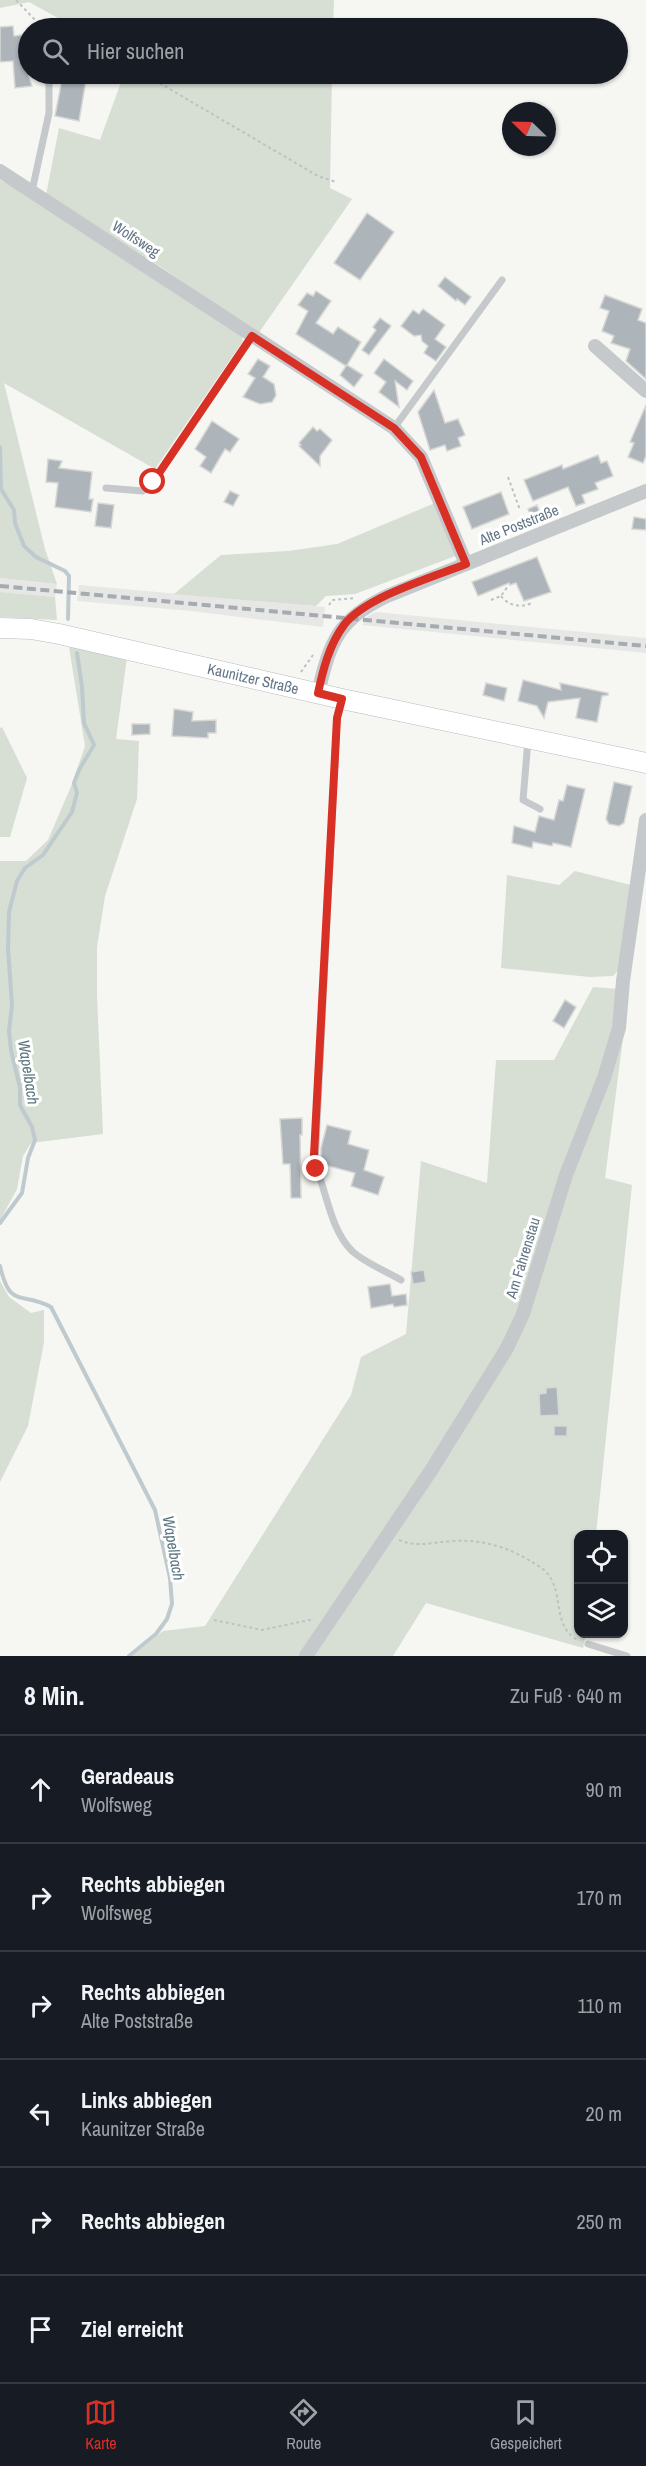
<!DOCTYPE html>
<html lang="de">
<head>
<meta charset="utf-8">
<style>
	body { margin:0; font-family:"Archivo Narrow",sans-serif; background:#242831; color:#f1f3f6 }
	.controls { position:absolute; right:18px; bottom:18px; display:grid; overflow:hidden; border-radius:12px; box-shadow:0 2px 4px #0004 }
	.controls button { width:54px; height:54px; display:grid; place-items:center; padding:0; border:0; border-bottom:2px solid #363941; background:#171b24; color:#f1f3f6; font:30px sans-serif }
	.compass { position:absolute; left:502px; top:102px; width:54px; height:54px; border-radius:50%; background:#171b24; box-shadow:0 2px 4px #0004; rotate:293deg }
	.stop { position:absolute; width:18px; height:18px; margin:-14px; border:4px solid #d93025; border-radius:50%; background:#fff }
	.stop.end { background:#d93025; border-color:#fff; box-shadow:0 2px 6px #0008 }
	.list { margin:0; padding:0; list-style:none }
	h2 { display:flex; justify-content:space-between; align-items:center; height:78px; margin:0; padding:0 24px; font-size:26px }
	h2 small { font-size:20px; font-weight:400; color:#9ea1a6 }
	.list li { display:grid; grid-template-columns:39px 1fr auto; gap:18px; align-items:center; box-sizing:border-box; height:108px; padding:0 24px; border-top:2px solid #363941 }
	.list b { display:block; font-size:22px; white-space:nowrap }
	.list p { margin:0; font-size:20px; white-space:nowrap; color:#9ea1a6 }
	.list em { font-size:20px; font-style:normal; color:#9ea1a6 }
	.icon { flex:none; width:33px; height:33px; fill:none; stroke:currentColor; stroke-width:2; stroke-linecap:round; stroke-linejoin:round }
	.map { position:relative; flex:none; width:646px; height:1656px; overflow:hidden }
	.search { position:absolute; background:#171b24; box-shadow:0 2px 4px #0004; left:18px; right:18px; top:18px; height:66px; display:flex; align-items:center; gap:15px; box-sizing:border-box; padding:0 21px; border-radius:33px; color:#9ea1a6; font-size:22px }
	.sheet { height:726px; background:#171b24 }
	nav { display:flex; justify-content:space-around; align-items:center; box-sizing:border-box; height:84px; border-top:2px solid #363941; background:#171b24; font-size:16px; color:#9ea1a6 }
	nav a { display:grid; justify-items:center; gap:3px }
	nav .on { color:#d93025 }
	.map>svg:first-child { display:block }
	.built { fill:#e7e8e6 }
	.green { fill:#d7ded3 }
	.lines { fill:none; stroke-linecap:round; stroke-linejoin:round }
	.stream { stroke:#bfcacf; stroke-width:4 }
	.building { fill:#adb5bb; stroke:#d7d7d5; stroke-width:1.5 }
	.secondary-casing { stroke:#b7bcc1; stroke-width:21 }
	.path { stroke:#bec1c3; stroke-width:2; stroke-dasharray:3 3; stroke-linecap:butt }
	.lane { stroke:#c5c9cc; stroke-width:7 }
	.street { stroke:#c5c9cc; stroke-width:14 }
	.secondary { stroke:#fff; stroke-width:20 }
	.rail { stroke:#a5abb1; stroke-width:4; stroke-dasharray:9 4.5; stroke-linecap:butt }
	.route { stroke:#d93025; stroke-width:8 }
	.labels { text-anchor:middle; stroke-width:6; stroke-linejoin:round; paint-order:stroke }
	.street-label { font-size:15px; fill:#627586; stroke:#fff }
	.water-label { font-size:16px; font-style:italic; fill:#5e7883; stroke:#fff }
</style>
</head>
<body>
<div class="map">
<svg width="646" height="1656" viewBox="0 0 646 1656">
	<rect width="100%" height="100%" fill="#f6f6f2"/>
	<g class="built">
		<polygon points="0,578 57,584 55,597 0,592"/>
		<polygon points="79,585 325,607 323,627 191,611 77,601"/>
		<polygon points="376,612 646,638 646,653 362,625 368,616"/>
	</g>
	<g class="green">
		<polygon points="0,0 334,0 333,28 76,28 29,2 0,8"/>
		<polygon points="124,74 332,74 330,188 352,199 258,334 164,269 46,195 59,128 100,140"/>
		<polygon points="0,180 21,191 240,333 243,341 155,469 4,383 45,549 57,584 0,578"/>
		<polygon points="435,503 458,555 355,594 326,596 316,606 174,594 221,555 288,551 337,544"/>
		<polygon points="0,592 55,597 57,620 0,617"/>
		<polygon points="69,647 127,657 116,739 139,741 137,799 105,896 97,947 97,996 103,1134 31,1143 23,1156 17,1189 0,1220 0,861 26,861 48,840 72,784 85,746"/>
		<polygon points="2,727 27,778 10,837 0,837 0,728"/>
		<polygon points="575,871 631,885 620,968 613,976 590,977 501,968 507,875 559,885"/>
		<polygon points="593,987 619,989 623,1038 605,1178 632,1185 596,1534 578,1534 578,1634 586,1634 583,1648 426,1603 393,1656 132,1656 163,1631 205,1626 351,1395 361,1357 406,1334 421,1161 487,1183 496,1060 554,1060"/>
		<polygon points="0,1281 9,1297 31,1313 44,1310 44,1342 28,1426 0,1482"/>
	</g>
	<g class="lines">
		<g class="stream">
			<polyline points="0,447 1,489 14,510 15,523 24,546 36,557 65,571 69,576 68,619"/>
			<polyline points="0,1223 22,1193 28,1158 35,1140 32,1127 20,1105 20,1088 11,1050 9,1031 12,1005 8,948 9,912 17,881 25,868 43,855 72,812 77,793 74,783 79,770 94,745 84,723 82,687 77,653"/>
			<path d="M0,1266c10,44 22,25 51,41l104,203 15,68 2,26 -5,15 -11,15 -27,22"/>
		</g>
	</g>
	<g class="building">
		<polygon points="13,26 14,36 28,34 28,74 32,86 15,88 13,61 0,62 0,27"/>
		<polygon points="63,74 87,74 79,121 55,116"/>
		<polygon points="367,213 394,232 360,280 334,263"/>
		<polygon points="445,277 471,297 465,305 457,299 456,301 438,286"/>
		<polygon points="316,291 331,301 316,323 333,334 338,327 361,342 347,365 363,375 354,387 340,375 346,366 296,334 308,311 298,305 307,293 313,296"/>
		<polygon points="605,295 642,309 638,320 646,323 646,379 626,361 630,349 611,343 614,336 602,331 609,311 600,308"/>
		<polygon points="423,309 445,325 435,339 446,347 436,361 424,353 428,346 422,341 421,335 414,336 401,326 413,310 419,314"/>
		<polygon points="380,318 391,326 369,355 362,350 376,330 373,327"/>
		<polygon points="258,359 270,366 263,377 274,384 276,395 272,402 260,404 243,397 255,378 248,374"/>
		<polygon points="384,359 413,381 407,390 395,381 399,407 379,392 386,382 374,373"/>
		<polygon points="434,390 445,423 458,419 462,428 465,435 458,438 461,446 447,451 445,445 430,450 418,412"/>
		<polygon points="646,405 646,456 643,463 628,457 634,443 630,442"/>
		<polygon points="212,421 239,439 230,452 225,449 211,473 200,466 206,457 195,449"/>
		<polygon points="313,427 317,431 320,429 332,440 320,456 320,466 299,446 301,445 299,443"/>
		<polygon points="598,455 601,463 607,461 613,476 595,483 598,489 582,495 585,503 576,506 568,487 533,501 524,480 562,465 563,469"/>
		<polygon points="48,459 62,461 59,468 92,472 89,499 93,499 91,512 55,507 58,483 46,482"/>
		<polygon points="230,491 239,495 233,506 224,502"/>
		<polygon points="501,492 509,514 472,529 463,507"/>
		<polygon points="98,503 114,505 111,528 95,526"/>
		<polygon points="537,505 543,520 534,523 528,509"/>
		<polygon points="634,517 646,519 646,530 632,529"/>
		<polygon points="537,557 551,592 524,601 516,583 510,585 509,583 478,596 472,582"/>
		<polygon points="523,680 561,690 560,683 608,693 608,695 602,696 597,722 576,718 580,698 548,702 544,718 537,706 518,701"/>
		<polygon points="486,683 507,688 504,701 483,695"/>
		<polygon points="174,709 193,712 192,721 216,720 216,733 208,733 208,738 172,736"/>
		<polygon points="132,724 150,724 150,734 132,735"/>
		<polygon points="614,782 632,786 624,823 619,826 609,824 606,819"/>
		<polygon points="567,785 585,789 571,847 553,843 552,846 533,842 532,848 512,843 514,826 535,832 539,816 554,820 559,800 563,801"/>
		<polygon points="565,1000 576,1007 564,1028 553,1021"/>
		<polygon points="302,1118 302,1135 300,1135 301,1198 291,1198 290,1164 283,1164 280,1119"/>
		<polygon points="327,1125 351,1131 348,1144 369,1150 364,1170 384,1177 378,1195 351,1186 355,1173 321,1164 321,1148"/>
		<polygon points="424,1270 426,1282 413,1284 411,1272"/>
		<polygon points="390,1284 392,1296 406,1294 407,1305 394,1307 393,1304 371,1308 368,1287"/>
		<polygon points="557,1387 559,1415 540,1416 539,1394 546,1393 546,1388"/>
		<rect x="554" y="1426" width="13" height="10"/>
	</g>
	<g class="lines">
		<defs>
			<polyline id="secondary" points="0,628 31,629 59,634 342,699 646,763"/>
		</defs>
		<use href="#secondary" class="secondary-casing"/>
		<g class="path">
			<polyline points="16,0 37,22 40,28"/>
			<polyline points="144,74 318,176 336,182"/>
			<polyline points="508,477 520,510"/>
			<path d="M501,596c8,10 19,12 31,7"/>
			<polyline points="491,600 501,596 508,586"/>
			<polyline points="329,605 332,600 356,598"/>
			<polyline points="301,672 313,655"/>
			<path d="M399,1540c19,8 34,2 54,1 33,-2 60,8 87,26 28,18 8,58 39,74"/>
			<polyline points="214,1620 262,1630 314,1619"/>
		</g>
		<g class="lane">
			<polyline points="32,191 49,113 49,74"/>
			<polyline points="394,428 502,280"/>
			<polyline points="106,488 143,491 153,482 252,336"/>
			<path d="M342,702l-5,16 -22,447c12,27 15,64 37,86 13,12 34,20 49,29"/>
			<polyline points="528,740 523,800 540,809"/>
			<polyline points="588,1644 627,1656"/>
		</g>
		<g class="street">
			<polyline points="0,171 394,428 421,457 466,564"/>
			<polyline points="595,346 646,391"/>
			<path d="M318,693c12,-51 20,-74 69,-97l259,-105"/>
			<polyline points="306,1656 432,1469 507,1348 523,1314 566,1175 604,1078 619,1028 623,981 646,820"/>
		</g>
		<use href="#secondary" class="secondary"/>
		<polyline class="rail" points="0,586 646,646"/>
	</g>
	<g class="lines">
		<path class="route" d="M153,482l99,-146 142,92 27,29 45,107c-33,13 -101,33 -122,61 -15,20 -21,45 -26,68l24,6 -5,19 -23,437 2,14"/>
	</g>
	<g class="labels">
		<g class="street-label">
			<text transform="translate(136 239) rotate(33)" y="5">Wolfsweg</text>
			<text transform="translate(519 525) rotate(-22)" y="5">Alte Poststraße</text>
			<text transform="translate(253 679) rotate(13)" y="5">Kaunitzer Straße</text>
			<text transform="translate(523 1258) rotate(-73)" y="5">Am Fahrenstau</text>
		</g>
		<g class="water-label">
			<text transform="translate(29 1072) rotate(81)" y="6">Wapelbach</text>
			<text transform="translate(174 1548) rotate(80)" y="6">Wapelbach</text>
		</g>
	</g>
</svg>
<div class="controls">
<button><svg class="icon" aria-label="locate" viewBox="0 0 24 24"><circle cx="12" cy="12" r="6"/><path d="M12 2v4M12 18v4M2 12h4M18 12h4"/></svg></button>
<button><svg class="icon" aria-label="layers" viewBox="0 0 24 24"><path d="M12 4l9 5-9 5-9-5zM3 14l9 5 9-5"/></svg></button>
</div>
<svg class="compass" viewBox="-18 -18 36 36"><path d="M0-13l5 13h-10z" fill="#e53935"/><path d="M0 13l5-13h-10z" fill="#9ea1a6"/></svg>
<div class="stop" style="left:153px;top:482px"></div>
<div class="stop end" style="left:316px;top:1169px"></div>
<div class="search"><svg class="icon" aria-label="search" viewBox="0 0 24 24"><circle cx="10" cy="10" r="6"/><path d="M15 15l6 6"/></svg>Hier suchen</div>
</div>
<section class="sheet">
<h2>8 Min.<small>Zu Fuß · 640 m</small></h2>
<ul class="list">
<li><svg class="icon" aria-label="ahead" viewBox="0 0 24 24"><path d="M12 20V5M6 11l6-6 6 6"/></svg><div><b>Geradeaus</b><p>Wolfsweg</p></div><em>90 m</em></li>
<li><svg class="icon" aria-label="right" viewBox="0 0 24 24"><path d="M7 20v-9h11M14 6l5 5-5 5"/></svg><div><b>Rechts abbiegen</b><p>Wolfsweg</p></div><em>170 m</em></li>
<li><svg class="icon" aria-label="right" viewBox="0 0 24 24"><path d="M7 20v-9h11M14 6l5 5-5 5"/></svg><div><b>Rechts abbiegen</b><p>Alte Poststraße</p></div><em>110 m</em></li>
<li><svg class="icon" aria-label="left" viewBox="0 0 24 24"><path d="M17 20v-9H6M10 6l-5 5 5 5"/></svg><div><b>Links abbiegen</b><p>Kaunitzer Straße</p></div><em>20 m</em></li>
<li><svg class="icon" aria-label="right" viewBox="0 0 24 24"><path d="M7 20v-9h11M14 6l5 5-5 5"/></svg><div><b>Rechts abbiegen</b></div><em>250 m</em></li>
<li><svg class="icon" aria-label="arrive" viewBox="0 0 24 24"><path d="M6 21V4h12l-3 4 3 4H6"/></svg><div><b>Ziel erreicht</b></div></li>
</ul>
</section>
<nav>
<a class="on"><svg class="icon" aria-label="map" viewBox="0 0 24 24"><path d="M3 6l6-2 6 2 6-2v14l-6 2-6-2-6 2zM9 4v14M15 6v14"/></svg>Karte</a>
<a><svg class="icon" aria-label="directions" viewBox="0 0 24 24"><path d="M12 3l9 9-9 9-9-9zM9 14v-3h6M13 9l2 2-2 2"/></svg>Route</a>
<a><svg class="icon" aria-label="saved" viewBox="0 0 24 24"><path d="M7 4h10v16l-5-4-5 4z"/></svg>Gespeichert</a>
</nav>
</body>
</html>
